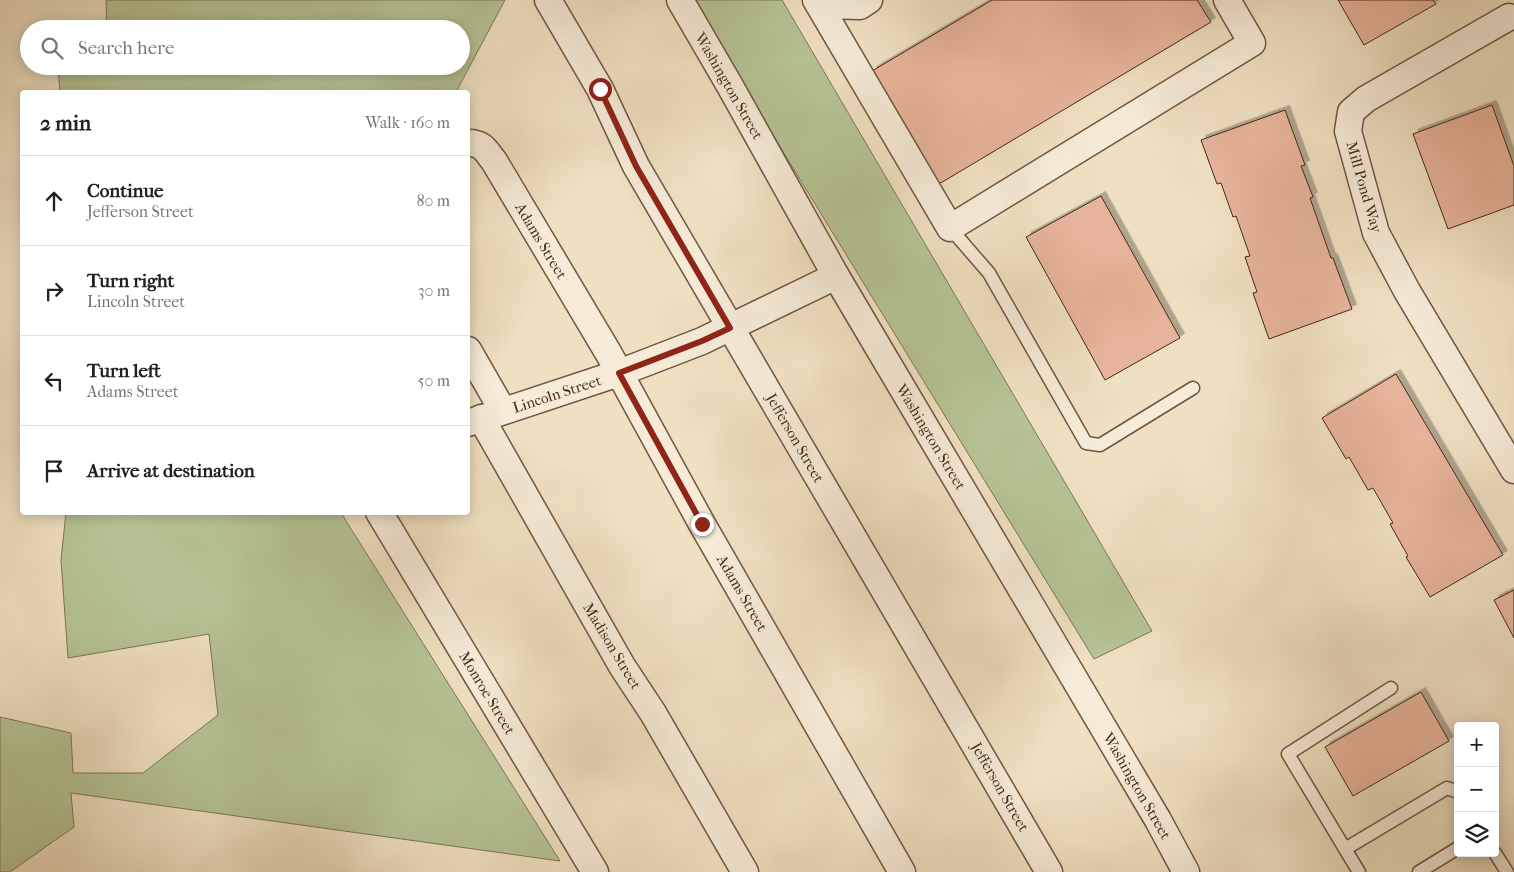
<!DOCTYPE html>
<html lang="en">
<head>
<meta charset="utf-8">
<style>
	body { margin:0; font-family:"IM FELL French Canon",serif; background:#f6f6f6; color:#202124 }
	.controls { position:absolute; right:15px; bottom:15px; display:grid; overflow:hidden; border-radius:5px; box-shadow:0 2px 12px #0003 }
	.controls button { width:45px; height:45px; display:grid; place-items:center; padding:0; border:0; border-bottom:1px solid #e0e0e0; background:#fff; color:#202124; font:25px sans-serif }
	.stop { position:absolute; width:15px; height:15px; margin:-11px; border:4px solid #8f2418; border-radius:50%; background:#fff }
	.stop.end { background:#8f2418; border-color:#fff; box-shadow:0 1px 5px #0008 }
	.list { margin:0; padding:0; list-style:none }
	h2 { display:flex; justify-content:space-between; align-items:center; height:65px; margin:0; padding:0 20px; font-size:21px }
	h2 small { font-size:16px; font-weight:400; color:#757577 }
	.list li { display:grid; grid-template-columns:32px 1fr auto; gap:15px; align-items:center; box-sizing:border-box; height:90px; padding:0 20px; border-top:1px solid #e0e0e0 }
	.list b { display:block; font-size:19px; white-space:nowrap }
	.list p { margin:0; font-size:16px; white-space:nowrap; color:#757577 }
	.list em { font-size:16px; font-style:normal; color:#757577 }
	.icon { flex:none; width:28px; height:28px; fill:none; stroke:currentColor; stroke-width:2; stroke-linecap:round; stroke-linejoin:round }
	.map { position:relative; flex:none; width:1514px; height:872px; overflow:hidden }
	.search { position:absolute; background:#fff; box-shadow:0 2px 12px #0003; left:20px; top:20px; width:450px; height:55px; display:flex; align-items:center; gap:12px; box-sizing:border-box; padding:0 18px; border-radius:28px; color:#757577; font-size:19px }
	.panel { position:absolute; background:#fff; box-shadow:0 2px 12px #0003; left:20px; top:90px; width:450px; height:425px; border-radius:5px }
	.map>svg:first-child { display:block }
	.green { fill:#b6c394; stroke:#7e7556 }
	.building { fill:#e6b49a; stroke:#452719; filter:url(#shadow) }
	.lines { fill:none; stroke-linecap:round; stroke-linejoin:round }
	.lane-casing { stroke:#705543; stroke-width:15 }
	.street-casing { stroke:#705543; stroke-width:29 }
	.lane { stroke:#f5ebd7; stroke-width:12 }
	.street { stroke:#f5ebd7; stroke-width:26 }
	.route { stroke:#8f2418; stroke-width:6 }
	.labels { text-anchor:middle; stroke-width:4; stroke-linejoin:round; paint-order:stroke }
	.street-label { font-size:15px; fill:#452719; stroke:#f5ebd7 }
</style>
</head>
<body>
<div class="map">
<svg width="1514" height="872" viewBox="0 0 1514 872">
	<defs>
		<filter id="shadow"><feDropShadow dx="4.5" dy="-4.5" stdDeviation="0" flood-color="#0004"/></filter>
	</defs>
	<rect width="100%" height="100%" fill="#efe0c1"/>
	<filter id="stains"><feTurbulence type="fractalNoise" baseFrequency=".004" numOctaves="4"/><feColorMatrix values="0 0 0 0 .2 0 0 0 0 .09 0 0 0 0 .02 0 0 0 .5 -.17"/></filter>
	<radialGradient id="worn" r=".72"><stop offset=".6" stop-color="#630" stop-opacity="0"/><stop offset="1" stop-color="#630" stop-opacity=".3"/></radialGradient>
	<g class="green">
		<polygon points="106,0 505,0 456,92 60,92 58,66 461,66 461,29 107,29"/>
		<polygon points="690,0 782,0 1152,631 1094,659"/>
		<polygon points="66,512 341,513 560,861 71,793 74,827 10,872 0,872 0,717 71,733 73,773 143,773 218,715 209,634 68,658 61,560"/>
	</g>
	<g class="building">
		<polygon points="992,0 1197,0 1211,22 939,184 872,71"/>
		<polygon points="1338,0 1433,0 1436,4 1364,45"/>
		<polygon points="1492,105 1514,166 1514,205 1448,229 1413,134"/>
		<polygon points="1285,110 1305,165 1301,166 1313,197 1310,198 1331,258 1333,258 1352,309 1269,339 1253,293 1257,292 1245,257 1250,256 1236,216 1233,217 1221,183 1217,184 1201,140"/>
		<polygon points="1101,196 1180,338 1105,380 1026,237"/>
		<polygon points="1396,374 1503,555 1430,597 1406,557 1408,556 1390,524 1393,523 1373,488 1368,490 1349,457 1346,459 1322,418"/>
		<polygon points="1514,590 1514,638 1494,600"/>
		<polygon points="1421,692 1449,741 1353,796 1325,747"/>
	</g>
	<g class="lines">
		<defs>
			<g id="lane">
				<polyline points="950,228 989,273 1086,443 1100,445 1193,388"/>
				<polyline points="1391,688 1288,754 1345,849 1447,788 1458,792"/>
				<polyline points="1345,849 1359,872"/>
				<polyline points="1495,853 1507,872"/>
				<polyline points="1419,872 1458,848"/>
			</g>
			<g id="street">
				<polyline points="548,0 600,89 636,166 1049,872"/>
				<polyline points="680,0 730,86 836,276 1158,820 1186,872"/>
				<polyline points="816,0 950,228 1252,43 1227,0"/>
				<polyline points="823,0 820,5 860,6 869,0"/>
				<polyline points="1509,17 1366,99 1351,112 1348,131 1376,233 1407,291 1514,470"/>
				<path d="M468,143c15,0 17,7 26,18l115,193 93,170 200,348"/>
				<polyline points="468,350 503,411"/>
				<polyline points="481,418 622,666 653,713 745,872"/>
				<polyline points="468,423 619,373 702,341 836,276"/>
				<polyline points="379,512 595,872"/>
			</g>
		</defs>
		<use href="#lane" class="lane-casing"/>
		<use href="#street" class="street-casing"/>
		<use href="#lane" class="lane"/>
		<use href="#street" class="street"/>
	</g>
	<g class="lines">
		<polyline class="route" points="600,89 636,166 730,328 702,341 619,373 702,524"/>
	</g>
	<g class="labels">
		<g class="street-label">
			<text transform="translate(729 86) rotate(60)" y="5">Washington Street</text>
			<text transform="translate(1364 187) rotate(74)" y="5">Mill Pond Way</text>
			<text transform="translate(541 241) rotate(59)" y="5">Adams Street</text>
			<text transform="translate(557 394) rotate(-18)" y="5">Lincoln Street</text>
			<text transform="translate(931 437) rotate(59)" y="5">Washington Street</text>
			<text transform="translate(795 438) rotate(60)" y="5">Jefferson Street</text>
			<text transform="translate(742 593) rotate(60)" y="5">Adams Street</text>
			<text transform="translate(612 646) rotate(59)" y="5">Madison Street</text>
			<text transform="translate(487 693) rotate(59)" y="5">Monroe Street</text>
			<text transform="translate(1137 786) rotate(60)" y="5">Washington Street</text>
			<text transform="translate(1000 787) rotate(60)" y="5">Jefferson Street</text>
		</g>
	</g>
	<rect width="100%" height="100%" filter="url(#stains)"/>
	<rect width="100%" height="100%" fill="url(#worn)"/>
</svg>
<div class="controls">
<button>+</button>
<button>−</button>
<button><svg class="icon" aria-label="layers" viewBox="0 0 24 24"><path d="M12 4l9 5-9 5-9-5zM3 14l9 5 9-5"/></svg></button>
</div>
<div class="stop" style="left:600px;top:89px"></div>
<div class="stop end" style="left:702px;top:524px"></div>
<div class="search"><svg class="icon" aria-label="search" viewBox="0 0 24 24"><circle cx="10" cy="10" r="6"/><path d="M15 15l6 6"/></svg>Search here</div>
<section class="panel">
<h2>2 min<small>Walk · 160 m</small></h2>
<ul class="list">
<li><svg class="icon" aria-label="ahead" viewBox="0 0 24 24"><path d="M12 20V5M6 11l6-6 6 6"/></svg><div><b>Continue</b><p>Jefferson Street</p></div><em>80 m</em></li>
<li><svg class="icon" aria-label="right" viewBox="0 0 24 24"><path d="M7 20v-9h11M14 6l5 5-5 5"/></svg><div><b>Turn right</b><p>Lincoln Street</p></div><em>30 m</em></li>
<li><svg class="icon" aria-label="left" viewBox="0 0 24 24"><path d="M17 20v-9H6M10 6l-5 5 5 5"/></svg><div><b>Turn left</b><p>Adams Street</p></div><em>50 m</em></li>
<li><svg class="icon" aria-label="arrive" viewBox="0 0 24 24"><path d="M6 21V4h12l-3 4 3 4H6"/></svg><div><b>Arrive at destination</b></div></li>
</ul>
</section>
</div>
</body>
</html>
